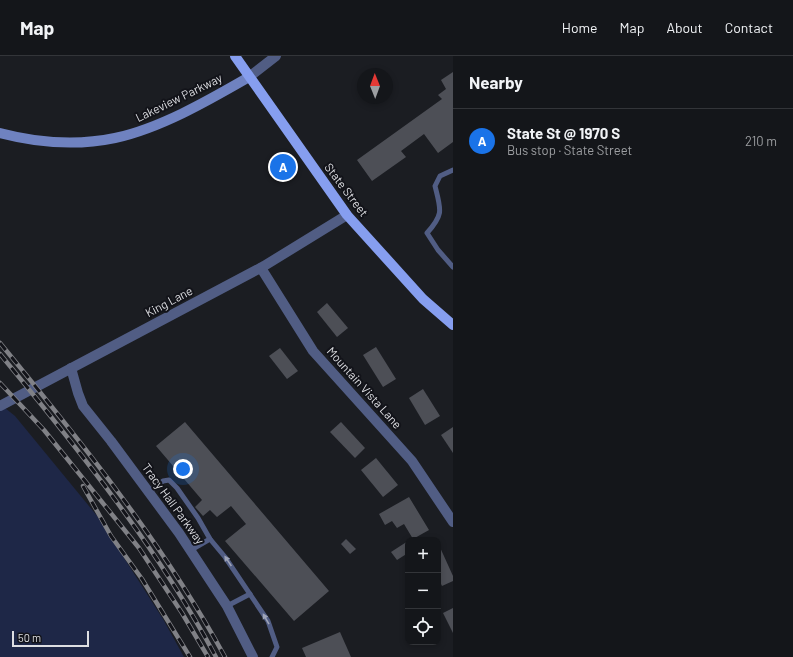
<!DOCTYPE html>
<html lang="en">
<head>
<meta charset="utf-8">
<style>
	body { margin:0; font-family:Barlow,sans-serif; background:#212327; color:#f1f3f6 }
	.controls { position:absolute; right:12px; bottom:12px; display:grid; overflow:hidden; border-radius:8px; box-shadow:0 2px 6px #0003 }
	.controls button { width:36px; height:36px; display:grid; place-items:center; padding:0; border:0; border-bottom:1px solid #333539; background:#14161a; color:#f1f3f6; font:20px sans-serif }
	.compass { position:absolute; left:357px; top:12px; width:36px; height:36px; border-radius:50%; background:#14161a; box-shadow:0 2px 6px #0003; rotate:359deg }
	.scale { position:absolute; left:12px; bottom:10px; width:77px; box-sizing:border-box; padding-left:4px; border:2px solid #dddee2; border-top:0; font-size:11px; line-height:14px; white-space:nowrap; color:#dddee2; -webkit-text-stroke:3px #121319; paint-order:stroke }
	.you { position:absolute; left:183px; top:413px; width:14px; height:14px; margin:-10px; border:3px solid #fff; border-radius:50%; background:#1a73e8; box-shadow:0 0 0 6px #1a73e833 }
	.badge { display:grid; place-items:center; width:26px; height:26px; border-radius:50%; background:#1a73e8; color:#fff; font-size:13px; font-weight:700 }
	.pin { position:absolute; translate:-50% -50%; border:2px solid #fff; box-shadow:0 1px 4px #0006 }
	.list { margin:0; padding:0; list-style:none }
	h2 { display:flex; justify-content:space-between; align-items:center; height:52px; margin:0; padding:0 16px; font-size:17px }
	h2 small { font-size:13px; font-weight:400; color:#9d9fa2 }
	.list li { display:grid; grid-template-columns:26px 1fr auto; gap:12px; align-items:center; box-sizing:border-box; height:64px; padding:0 16px; border-top:1px solid #333539 }
	.list b { display:block; font-size:15px; white-space:nowrap }
	.list p { margin:0; font-size:13px; white-space:nowrap; color:#9d9fa2 }
	.list em { font-size:13px; font-style:normal; color:#9d9fa2 }
	.icon { flex:none; width:22px; height:22px; fill:none; stroke:currentColor; stroke-width:2; stroke-linecap:round; stroke-linejoin:round }
	.map { position:relative; flex:none; width:453px; height:601px; overflow:hidden }
	header { display:flex; align-items:center; gap:24px; box-sizing:border-box; height:56px; padding:0 20px; background:#14161a; border-bottom:1px solid #333539 }
	header strong { font-size:19px }
	nav { display:flex; gap:22px; margin-inline-start:auto; font-size:14px }
	main { display:flex }
	aside { flex:1; background:#14161a }
	.map>svg:first-child { display:block }
	.grass { fill:#1e2747 }
	.building { fill:#4d4f56 }
	.lines { fill:none; stroke-linecap:round; stroke-linejoin:round }
	.service { stroke:#515d84; stroke-width:5 }
	.minor { stroke:#515d84; stroke-width:10 }
	.tertiary { stroke:#515d84; stroke-width:10 }
	.secondary { stroke:#6f82c0; stroke-width:10 }
	.primary { stroke:#869eef; stroke-width:10 }
	.rail-casing { stroke:#808186; stroke-width:4.5 }
	.rail { stroke:#121319; stroke-width:3; stroke-dasharray:9; stroke-linecap:butt }
	.oneway { fill:#9ea4b8 }
	.labels { text-anchor:middle; stroke-width:4; stroke-linejoin:round; paint-order:stroke }
	.street-label { font-size:12px; fill:#dddee2; stroke:#121319 }
</style>
</head>
<body>
<header>
<strong>Map</strong>
<nav><a>Home</a><a>Map</a><a>About</a><a>Contact</a></nav>
</header>
<main>
<div class="map">
<svg width="453" height="601" viewBox="0 0 453 601">
	<rect width="100%" height="100%" fill="#1b1d22"/>
	<polygon class="grass" points="5,352 15,360 98,461 163,563 184,601 0,601 0,355"/>
	<g class="building">
		<polygon points="453,16 453,86 438,97 424,78 401,95 406,101 372,125 357,104 442,43 438,39 446,33 441,24"/>
		<polygon points="327,247 348,272 337,281 317,256"/>
		<polygon points="376,291 396,323 383,331 363,299"/>
		<polygon points="280,292 298,315 287,323 269,300"/>
		<polygon points="423,333 440,360 425,369 409,342"/>
		<polygon points="185,366 329,535 294,565 225,485 246,468 231,450 217,461 210,454 203,460 195,451 202,444 156,390"/>
		<polygon points="341,366 365,392 355,402 330,376"/>
		<polygon points="453,371 453,397 441,379"/>
		<polygon points="376,402 398,429 383,441 361,414"/>
		<polygon points="409,441 429,474 413,483 404,468 397,472 392,465 385,469 379,458"/>
		<polygon points="346,483 356,493 350,498 341,488"/>
		<polygon points="408,485 408,497 397,504 391,496"/>
		<polygon points="438,487 453,520 453,525 442,530 438,522"/>
		<polygon points="453,552 453,577 443,557"/>
		<polygon points="340,576 351,601 306,601 302,592"/>
	</g>
	<g class="lines">
		<g class="service">
			<path d="M453,114l-13,6 -5,10c6,24 9,28 -8,47l11,17 15,17"/>
			<polyline points="149,436 163,425 169,424 177,432 198,462 210,483 225,501 268,565 277,591 272,601"/>
			<polyline points="191,494 210,483"/>
			<polyline points="227,550 250,538"/>
		</g>
		<g class="minor">
			<polyline points="261,212 313,295 412,405 453,466"/>
			<polyline points="71,312 78,337 83,350 111,385 179,477 227,550 253,601"/>
		</g>
		<g class="tertiary">
			<polyline points="249,21 276,0"/>
			<polyline points="0,350 264,210 347,159"/>
		</g>
		<path class="secondary" d="M0,77c38,10 77,13 115,5 46,-10 94,-38 134,-61"/>
		<polyline class="primary" points="235,0 347,159 423,243 453,269"/>
		<defs>
			<g id="rail">
				<path d="M0,287c82,100 163,200 225,314"/>
				<path d="M0,298c79,96 157,193 216,303"/>
				<polyline points="0,327 44,374 139,492 182,557 208,601"/>
				<polyline points="83,430 111,480 142,523 190,601"/>
			</g>
		</defs>
		<use href="#rail" class="rail-casing"/>
		<use href="#rail" class="rail"/>
	</g>
	<defs><path id="oneway-solid" d="M-6-.8H1V-3.2L6.5 0L1 3.2V.8H-6Z"/></defs>
	<g class="oneway">
		<use href="#oneway-solid" transform="translate(228 505) rotate(-124)"/>
		<use href="#oneway-solid" transform="translate(266 563) rotate(-120)"/>
	</g>
	<g class="labels">
		<g class="street-label">
			<text transform="translate(179 42) rotate(-26)" y="4">Lakeview Parkway</text>
			<text transform="translate(346 134) rotate(53)" y="4">State Street</text>
			<text transform="translate(169 246) rotate(-28)" y="4">King Lane</text>
			<text transform="translate(364 332) rotate(48)" y="4">Mountain Vista Lane</text>
			<text transform="translate(173 448) rotate(54)" y="4">Tracy Hall Parkway</text>
		</g>
	</g>
</svg>
<div class="controls">
<button>+</button>
<button>−</button>
<button><svg class="icon" aria-label="locate" viewBox="0 0 24 24"><circle cx="12" cy="12" r="6"/><path d="M12 2v4M12 18v4M2 12h4M18 12h4"/></svg></button>
</div>
<svg class="compass" viewBox="-18 -18 36 36"><path d="M0-13l5 13h-10z" fill="#e53935"/><path d="M0 13l5-13h-10z" fill="#9d9fa2"/></svg>
<div class="scale">50 m</div>
<div class="you"></div>
<div class="pin badge" style="left:283px;top:111px">A</div>
</div>
<aside>
<h2>Nearby<small></small></h2>
<ul class="list">
<li><span class="badge">A</span><div><b>State St @ 1970 S</b><p>Bus stop · State Street</p></div><em>210 m</em></li>
</ul>
</aside>
</main>
</body>
</html>
